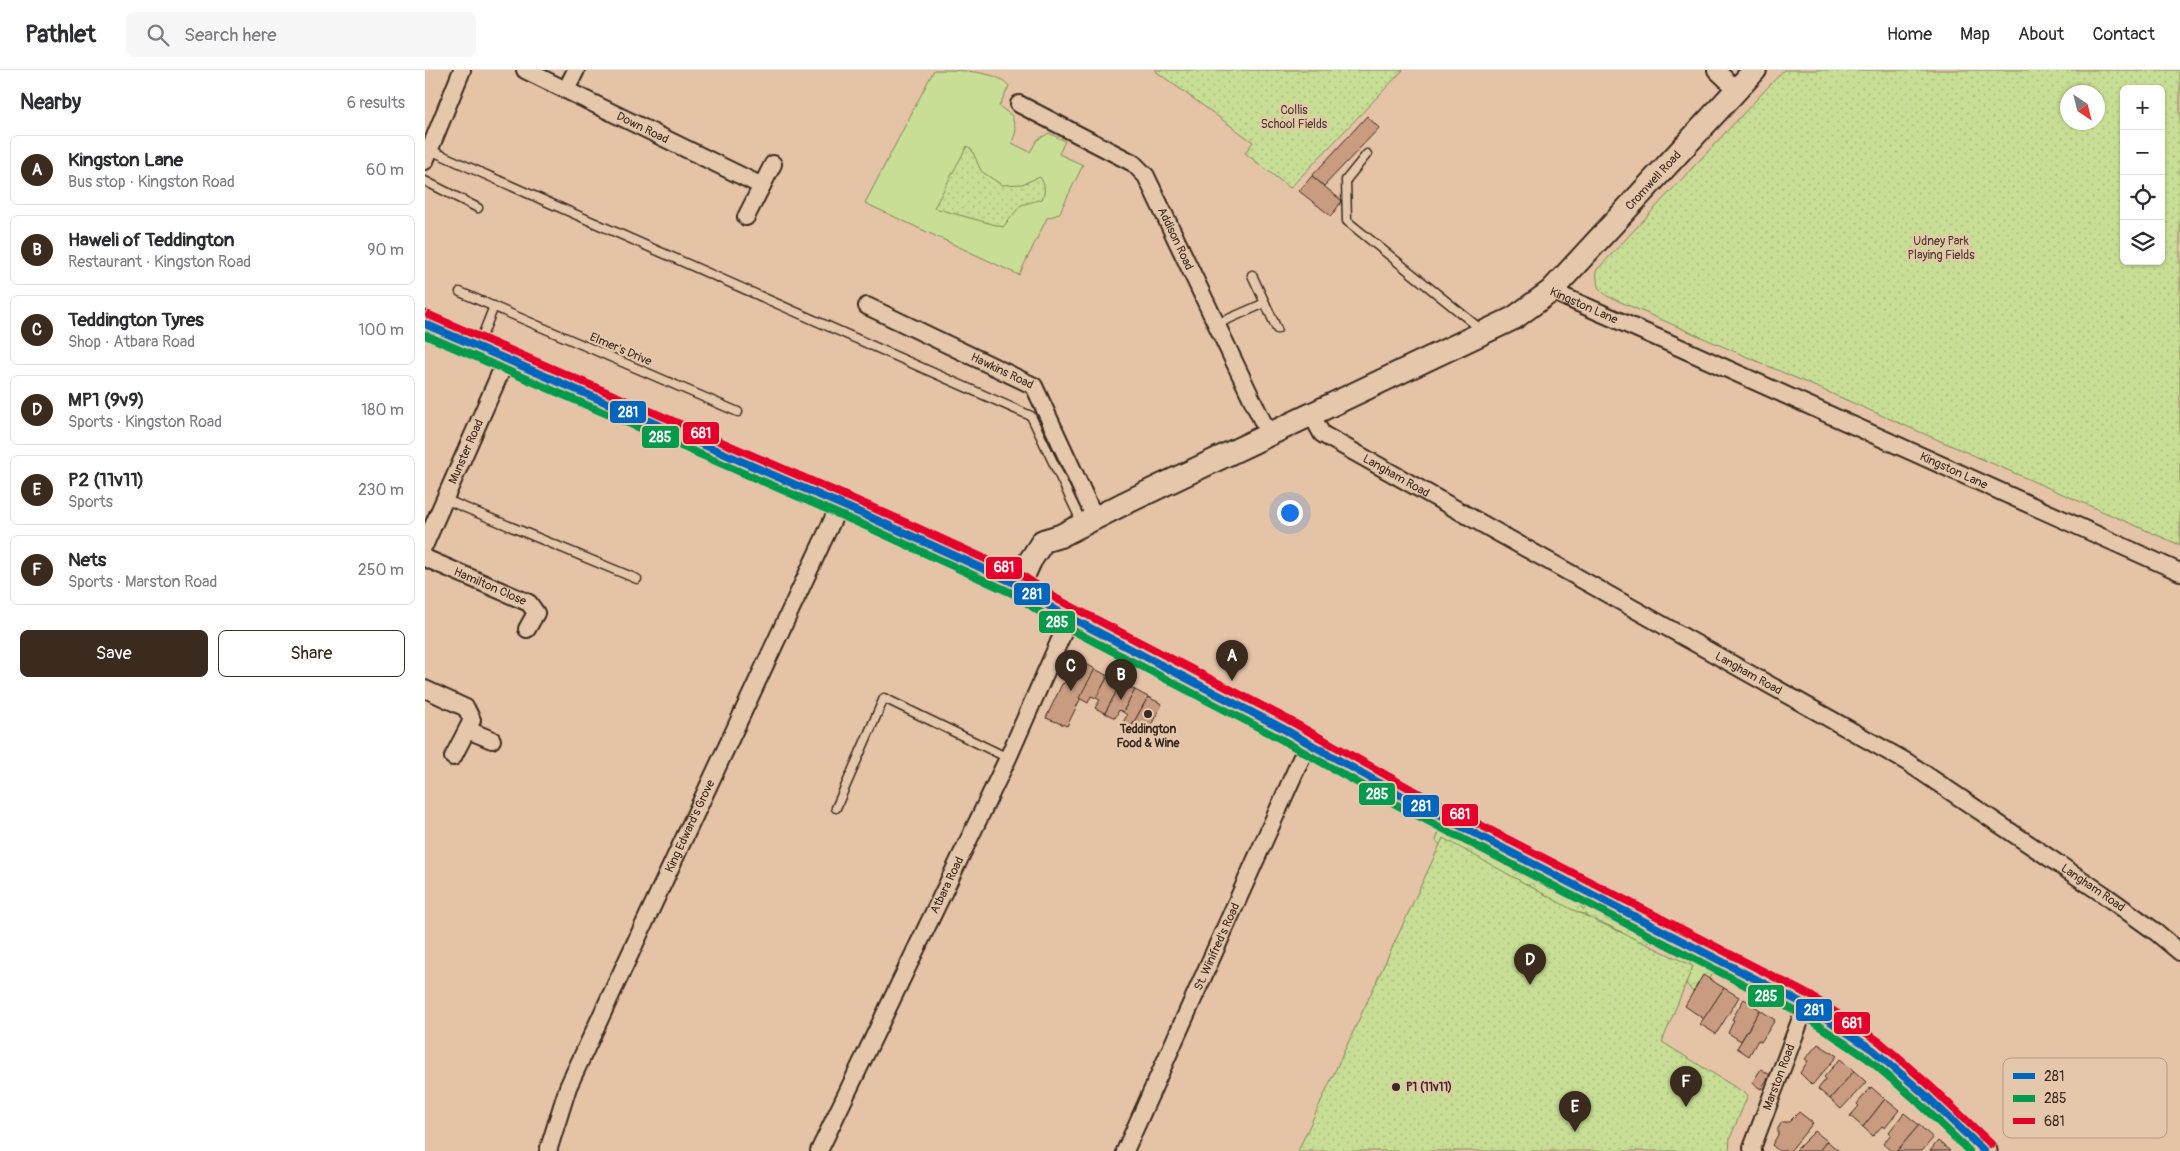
<!DOCTYPE html>
<html lang="en">
<head>
<meta charset="utf-8">
<style>
	body { margin:0; font-family:Pangolin,sans-serif; background:#f7f7f7; color:#2b2b33 }
	.controls { position:absolute; right:15px; top:15px; display:grid; overflow:hidden; border-radius:8px; box-shadow:0 1px 4px #0004 }
	.controls button { width:45px; height:45px; display:grid; place-items:center; padding:0; border:0; border-bottom:1px solid #e1e1e2; background:#fff; color:#2b2b33; font:25px sans-serif }
	.compass { position:absolute; left:1635px; top:15px; width:45px; height:45px; border-radius:50%; background:#fff; box-shadow:0 1px 4px #0004; rotate:145deg }
	.you { position:absolute; left:864px; top:442px; width:18px; height:18px; margin:-12px; border:4px solid #fff; border-radius:50%; background:#1a73e8; box-shadow:0 0 0 8px #1a73e833 }
	.badge { display:grid; place-items:center; width:32px; height:32px; border-radius:50%; background:#3b2a1e; color:#fff; font-size:16px; font-weight:700 }
	.pin { position:absolute; translate:-50% -41px; filter:drop-shadow(0 1px 2px #0008) }
	.pin::after { content:''; position:absolute; top:26px; width:18px; height:15px; background:inherit; clip-path:polygon(0 0,100% 0,50% 100%) }
	.list { margin:0; padding:0; list-style:none }
	h2 { display:flex; justify-content:space-between; align-items:center; height:65px; margin:0; padding:0 20px; font-size:21px }
	h2 small { font-size:16px; font-weight:400; color:#7c7c81 }
	.list li { display:grid; grid-template-columns:32px 1fr auto; gap:15px; align-items:center; box-sizing:border-box; height:70px; margin:0 10px 10px; padding:0 10px; border:1px solid #e1e1e2; border-radius:8px }
	.list b { display:block; font-size:19px; white-space:nowrap }
	.list p { margin:0; font-size:16px; white-space:nowrap; color:#7c7c81 }
	.list em { font-size:16px; font-style:normal; color:#7c7c81 }
	.actions { display:flex; gap:10px; padding:15px 20px }
	.actions a { flex:1; padding:11px 0; border:1px solid #3b2a1e; border-radius:8px; text-align:center; font-size:18px; color:#3b2a1e }
	.actions .main { background:#3b2a1e; color:#fff }
	.icon { flex:none; width:28px; height:28px; fill:none; stroke:currentColor; stroke-width:2; stroke-linecap:round; stroke-linejoin:round }
	.map { position:relative; flex:none; width:1755px; height:1081px; overflow:hidden }
	header { display:flex; align-items:center; gap:30px; box-sizing:border-box; height:70px; padding:0 25px; background:#fff; border-bottom:1px solid #e1e1e2 }
	header strong { font-size:24px }
	nav { display:flex; gap:28px; margin-inline-start:auto; font-size:18px }
	.search { width:350px; height:45px; background:#f7f7f7; display:flex; align-items:center; gap:12px; box-sizing:border-box; padding:0 18px; border-radius:8px; color:#7c7c81; font-size:19px }
	main { display:flex }
	aside { flex:1; background:#fff }
	.map>svg:first-child { display:block }
	.grass { fill:#c7de94; stroke:#818459 }
	.forest { fill:url(#forest-crowns); stroke:#818459 }
	.park { fill:url(#park-dots); stroke:#818459; fill-rule:evenodd }
	.building { fill:#c99c82; stroke:#3b2a1e }
	.lines { fill:none; stroke-linecap:round; stroke-linejoin:round }
	.lane-casing { stroke:#3b2a1e; stroke-width:11 }
	.street-casing { stroke:#3b2a1e; stroke-width:20 }
	.secondary-casing { stroke:#3b2a1e; stroke-width:26 }
	.primary-casing { stroke:#3b2a1e; stroke-width:29 }
	.lane { stroke:#e5c8ac; stroke-width:8 }
	.street { stroke:#e5c8ac; stroke-width:16 }
	.secondary { stroke:#e5c8ac; stroke-width:22 }
	.primary { stroke:#e5c8ac; stroke-width:25 }
	.bus-1-casing { stroke:#e5c8ac; stroke-width:11 }
	.bus-2-casing { stroke:#e5c8ac; stroke-width:11 }
	.bus-3-casing { stroke:#e5c8ac; stroke-width:11 }
	.bus-1 { stroke:#0065bd; stroke-width:8 }
	.bus-2 { stroke:#069a4c; stroke-width:8 }
	.bus-3 { stroke:#e4002b; stroke-width:8 }
	.poi-dot { fill:#3b2a1e; stroke:#e5c8ac; stroke-width:2 }
	.labels { text-anchor:middle; stroke-width:4.5; stroke-linejoin:round; paint-order:stroke }
	.park-label { font-size:12px; fill:#493c2a; stroke:#e5c8ac }
	.street-label { font-size:12px; fill:#3b2a1e; stroke:#e5c8ac }
	.poi-label { font-size:12px; font-weight:bold; fill:#3b2a1e; stroke:#e5c8ac }
	.key { fill:#e5c8ac; stroke:#b29981; stroke-width:1 }
	.key-label { font-size:14px; fill:#3b2a1e }
	.line-badge { stroke:#e5c8ac; stroke-width:2 }
	.badge-label { font-size:14px; text-anchor:middle; font-weight:bold; fill:#fff }
</style>
</head>
<body>
<header>
<strong>Pathlet</strong>
<div class="search"><svg class="icon" aria-label="search" viewBox="0 0 24 24"><circle cx="10" cy="10" r="6"/><path d="M15 15l6 6"/></svg>Search here</div>
<nav><a>Home</a><a>Map</a><a>About</a><a>Contact</a></nav>
</header>
<main>
<aside>
<h2>Nearby<small>6 results</small></h2>
<ul class="list">
<li><span class="badge">A</span><div><b>Kingston Lane</b><p>Bus stop · Kingston Road</p></div><em>60 m</em></li>
<li><span class="badge">B</span><div><b>Haweli of Teddington</b><p>Restaurant · Kingston Road</p></div><em>90 m</em></li>
<li><span class="badge">C</span><div><b>Teddington Tyres</b><p>Shop · Atbara Road</p></div><em>100 m</em></li>
<li><span class="badge">D</span><div><b>MP1 (9v9)</b><p>Sports · Kingston Road</p></div><em>180 m</em></li>
<li><span class="badge">E</span><div><b>P2 (11v11)</b><p>Sports</p></div><em>230 m</em></li>
<li><span class="badge">F</span><div><b>Nets</b><p>Sports · Marston Road</p></div><em>250 m</em></li>
</ul>
<div class="actions"><a class="main">Save</a><a>Share</a></div>
</aside>
<div class="map">
<svg width="1755" height="1081" viewBox="0 0 1755 1081">
	<defs>
		<pattern id="forest-crowns" width="20" height="18" patternUnits="userSpaceOnUse" patternTransform="scale(1.25)"><rect width="20" height="18" fill="#c7de94"/><path d="M2 6a3 3 0 1 1 6 0M12 15a3 3 0 1 1 6 0" fill="none" stroke="#acbf7f"/></pattern>
		<pattern id="park-dots" width="8" height="8" patternUnits="userSpaceOnUse" patternTransform="scale(1.25)"><rect width="8" height="8" fill="#c7de94"/><path d="M2 2h.1M6 6h.1" fill="none" stroke="#acbf7f" stroke-width="1.8" stroke-linecap="round"/></pattern>
	</defs>
	<rect width="100%" height="100%" fill="#e4c3a7"/>
	<filter id="ink" filterUnits="userSpaceOnUse"><feTurbulence type="fractalNoise" baseFrequency=".02" numOctaves="2"/><feDisplacementMap in="SourceGraphic" scale="10" xChannelSelector="R" yChannelSelector="G"/><feConvolveMatrix kernelMatrix="1 2 1 2 8 2 1 2 1" color-interpolation-filters="sRGB"/></filter>
	<g filter="url(#ink)">
		<path class="grass" d="M509,0c21,0 63,0 75,16l-10,20 13,10 4,15 -4,12 18,9 7,-12 12,-7 16,8 -6,13 24,11 -24,49 -12,4 -28,57 -154,-72z"/>
		<g class="forest">
			<polygon points="1015,758 1085,788 1092,803 1101,807 1107,804 1144,820 1158,839 1168,836 1179,843 1180,849 1193,854 1203,852 1223,861 1223,872 1221,883 1198,872 1197,862 1178,853 1172,855 1162,849 1162,844 1154,843 1023,781 1011,771"/>
			<polygon points="1258,879 1286,893 1288,904 1269,923 1262,915 1260,901 1249,892"/>
		</g>
		<g class="park">
			<polygon points="729,0 978,0 865,118 820,83 828,72"/>
			<path d="M1359,0h396v475l-573,-249 -9,-9 -2,-16zM1699,19h37v172h-37zM1672,22v30h-30v-30z"/>
			<path d="M542,76l5,4 9,21 21,14 20,-1 18,-7c5,8 6,13 2,22l-21,6 -18,22 -69,-19z"/>
			<polygon points="1018,768 1146,839 1268,896 1237,972 1323,1025 1305,1068 1304,1081 873,1081"/>
		</g>
		<g class="building">
			<polygon points="942,46 954,58 899,116 887,106"/>
			<polygon points="887,106 917,131 906,146 874,121"/>
			<polygon points="656,591 670,599 642,656 621,648 637,614 647,609"/>
			<polygon points="670,599 683,606 671,628 666,626 663,633 654,628"/>
			<polygon points="683,606 696,613 680,643 670,638 675,630 671,628"/>
			<polygon points="696,613 710,620 698,642 694,640 690,648 680,643"/>
			<polygon points="710,620 723,627 705,659 697,655 702,645 698,642"/>
			<polygon points="723,627 737,634 725,657 719,654 715,664 705,659"/>
			<polygon points="1278,905 1299,918 1279,949 1260,936"/>
			<polygon points="1299,918 1314,927 1291,964 1275,954"/>
			<polygon points="1319,929 1335,940 1316,971 1303,963 1309,950 1307,949"/>
			<polygon points="1335,940 1350,950 1336,972 1333,970 1324,986 1312,978"/>
			<polygon points="1393,974 1412,986 1387,1015 1375,1003 1383,991 1380,989"/>
			<polygon points="1415,989 1429,1001 1405,1029 1393,1019 1401,1009 1399,1007"/>
			<polygon points="1336,999 1345,1005 1336,1019 1327,1013"/>
			<polygon points="1429,1001 1441,1012 1416,1039 1405,1029"/>
			<polygon points="1446,1017 1460,1029 1438,1057 1425,1046 1434,1036 1432,1034"/>
			<polygon points="1460,1029 1474,1040 1460,1058 1457,1056 1448,1066 1438,1057"/>
			<polygon points="1374,1042 1388,1053 1365,1081 1354,1081 1347,1075 1353,1065 1353,1058 1357,1052 1364,1052"/>
			<polygon points="1479,1043 1494,1055 1472,1081 1466,1081 1458,1074 1466,1064 1464,1062"/>
			<polygon points="1494,1055 1508,1068 1497,1081 1472,1081"/>
			<polygon points="1390,1061 1402,1071 1394,1081 1370,1081"/>
			<polygon points="1402,1071 1414,1081 1394,1081"/>
			<polygon points="1513,1071 1525,1081 1505,1081"/>
		</g>
		<g class="lines">
			<defs>
				<g id="lane">
					<polyline points="5,80 606,346 657,453"/>
					<polyline points="942,84 921,110 922,151 1058,261"/>
					<polyline points="0,111 53,138"/>
					<polyline points="827,205 852,259"/>
					<polyline points="35,222 313,342"/>
					<polyline points="792,254 840,233"/>
					<polyline points="54,274 69,236"/>
					<polyline points="19,429 212,509"/>
					<polyline points="411,738 459,628 583,688"/>
				</g>
				<g id="street">
					<path id="s1" d="M100,0l237,116"/>
					<polyline points="1291,0 1312,20"/>
					<polyline points="141,20 151,0"/>
					<path id="s2" d="M594,34l114,59 13,13 123,259"/>
					<polyline points="0,91 37,0"/>
					<polyline points="321,147 348,94"/>
					<path id="s3" d="M1126,221l123,54 506,227"/>
					<path id="s4" d="M442,236l167,80 61,132"/>
					<path id="s5" d="M886,344l11,20 585,328 196,132 53,38 24,20"/>
					<path id="s6" d="M0,474l81,-184"/>
					<path id="s7" d="M0,488l104,45 7,10 -9,16"/>
					<polyline points="0,619 41,638 47,650 28,687"/>
					<polyline points="43,660 67,670"/>
					<path id="s8" d="M123,1081l20,-64 272,-583"/>
					<path id="s9" d="M394,1081l189,-393 62,-141"/>
					<path id="s10" d="M700,1081l183,-408"/>
					<path id="s11" d="M1328,1081l-1,-3 54,-143"/>
				</g>
				<g id="secondary">
					<path id="s12" d="M594,515l11,-24 13,-20 17,-5 63,-32 391,-186 37,-27 204,-221"/>
				</g>
				<polyline id="primary" points="0,254 447,448 594,515 627,538 857,658 979,727 1381,935 1448,980 1497,1022 1559,1081"/>
			</defs>
			<use href="#lane" class="lane-casing"/>
			<use href="#street" class="street-casing"/>
			<use href="#secondary" class="secondary-casing"/>
			<use href="#primary" class="primary-casing"/>
			<use href="#lane" class="lane"/>
			<use href="#street" class="street"/>
			<use href="#secondary" class="secondary"/>
			<use href="#primary" class="primary"/>
			<defs>
				<polyline id="bus-1" points="0,254 447,448 594,515 627,538 857,658 979,727 1381,935 1448,980 1497,1022 1559,1081"/>
				<polyline id="bus-2" points="0,265 443,457 589,524 622,547 852,667 974,736 1376,944 1442,988 1490,1029 1544,1081"/>
				<polyline id="bus-3" points="4,245 451,439 598,506 632,529 862,649 984,718 1386,926 1455,972 1504,1015 1566,1074"/>
			</defs>
			<use href="#bus-1" class="bus-1-casing"/>
			<use href="#bus-2" class="bus-2-casing"/>
			<use href="#bus-3" class="bus-3-casing"/>
			<use href="#bus-1" class="bus-1"/>
			<use href="#bus-2" class="bus-2"/>
			<use href="#bus-3" class="bus-3"/>
		</g>
	</g>
	<g class="poi-dot">
		<circle cx="723" cy="644" r="5"/>
		<circle cx="971" cy="1017" r="5"/>
	</g>
	<g class="labels">
		<g class="park-label">
			<text x="869" y="44">Collis<tspan x="869" dy="14">School Fields</tspan></text>
			<text x="1516" y="175">Udney Park<tspan x="1516" dy="14">Playing Fields</tspan></text>
		</g>
		<g class="street-label">
			<text dy="4" stroke="none"><textPath href="#s1" startOffset="131">Down Road</textPath></text>
			<text dy="4" stroke="none"><textPath href="#s12" startOffset="768">Cromwell Road</textPath></text>
			<text dy="4" stroke="none"><textPath href="#s2" startOffset="216">Addison Road</textPath></text>
			<text dy="4" stroke="none"><textPath href="#s3" startOffset="36">Kingston Lane</textPath></text>
			<text transform="translate(196 279) rotate(23)" y="4">Elmer's Drive</text>
			<text dy="4" stroke="none"><textPath href="#s4" startOffset="150">Hawkins Road</textPath></text>
			<text dy="4" stroke="none"><textPath href="#s6" startOffset="101">Munster Road</textPath></text>
			<text dy="4" stroke="none"><textPath href="#s3" startOffset="441">Kingston Lane</textPath></text>
			<text dy="4" stroke="none"><textPath href="#s5" startOffset="108">Langham Road</textPath></text>
			<text dy="4" stroke="none"><textPath href="#s7" startOffset="71">Hamilton Close</textPath></text>
			<text dy="4" stroke="none"><textPath href="#s5" startOffset="512">Langham Road</textPath></text>
			<text dy="4" stroke="none"><textPath href="#s8" startOffset="355">King Edward's Grove</textPath></text>
			<text dy="4" stroke="none"><textPath href="#s9" startOffset="295">Atbara Road</textPath></text>
			<text dy="4" stroke="none"><textPath href="#s5" startOffset="918">Langham Road</textPath></text>
			<text dy="4" stroke="none"><textPath href="#s10" startOffset="224">St. Winifred's Road</textPath></text>
			<text dy="4" stroke="none"><textPath href="#s11" startOffset="79">Marston Road</textPath></text>
		</g>
		<g class="poi-label">
			<text x="723" y="663">Teddington<tspan x="723" dy="14">Food &amp; Wine</tspan></text>
			<text x="981" y="1021" text-anchor="start">P1 (11v11)</text>
		</g>
	</g>
	<rect x="1578" y="988" width="164" height="80" rx="8" class="key"/>
	<rect x="1588" y="1003" width="22" height="6" fill="#0065bd"/>
	<rect x="1588" y="1025" width="22" height="7" fill="#069a4c"/>
	<rect x="1588" y="1048" width="22" height="6" fill="#e4002b"/>
	<g class="key-label">
		<text x="1619" y="1011">281</text>
		<text x="1619" y="1033">285</text>
		<text x="1619" y="1056">681</text>
	</g>
	<g class="line-badge">
		<rect x="184" y="330" width="38" height="24" rx="5" fill="#0065bd"/>
		<rect x="257" y="351" width="38" height="24" rx="5" fill="#e4002b"/>
		<rect x="216" y="355" width="39" height="24" rx="5" fill="#069a4c"/>
		<rect x="560" y="486" width="38" height="24" rx="5" fill="#e4002b"/>
		<rect x="588" y="512" width="38" height="24" rx="5" fill="#0065bd"/>
		<rect x="613" y="540" width="38" height="24" rx="5" fill="#069a4c"/>
		<rect x="933" y="712" width="38" height="24" rx="5" fill="#069a4c"/>
		<rect x="977" y="724" width="38" height="24" rx="5" fill="#0065bd"/>
		<rect x="1016" y="733" width="38" height="24" rx="5" fill="#e4002b"/>
		<rect x="1322" y="914" width="38" height="24" rx="5" fill="#069a4c"/>
		<rect x="1370" y="928" width="38" height="24" rx="5" fill="#0065bd"/>
		<rect x="1408" y="941" width="38" height="24" rx="5" fill="#e4002b"/>
	</g>
	<g class="badge-label">
		<text x="203" y="347">281</text>
		<text x="276" y="368">681</text>
		<text x="235" y="372">285</text>
		<text x="579" y="502">681</text>
		<text x="607" y="529">281</text>
		<text x="632" y="557">285</text>
		<text x="952" y="729">285</text>
		<text x="996" y="741">281</text>
		<text x="1035" y="749">681</text>
		<text x="1341" y="931">285</text>
		<text x="1389" y="945">281</text>
		<text x="1427" y="958">681</text>
	</g>
</svg>
<div class="controls">
<button>+</button>
<button>−</button>
<button><svg class="icon" aria-label="locate" viewBox="0 0 24 24"><circle cx="12" cy="12" r="6"/><path d="M12 2v4M12 18v4M2 12h4M18 12h4"/></svg></button>
<button><svg class="icon" aria-label="layers" viewBox="0 0 24 24"><path d="M12 4l9 5-9 5-9-5zM3 14l9 5 9-5"/></svg></button>
</div>
<svg class="compass" viewBox="-18 -18 36 36"><path d="M0-13l5 13h-10z" fill="#e53935"/><path d="M0 13l5-13h-10z" fill="#7c7c81"/></svg>
<div class="you"></div>
<div class="pin badge" style="left:807px;top:611px">A</div>
<div class="pin badge" style="left:696px;top:630px">B</div>
<div class="pin badge" style="left:646px;top:621px">C</div>
<div class="pin badge" style="left:1105px;top:915px">D</div>
<div class="pin badge" style="left:1150px;top:1062px">E</div>
<div class="pin badge" style="left:1261px;top:1037px">F</div>
</div>
</main>
</body>
</html>
